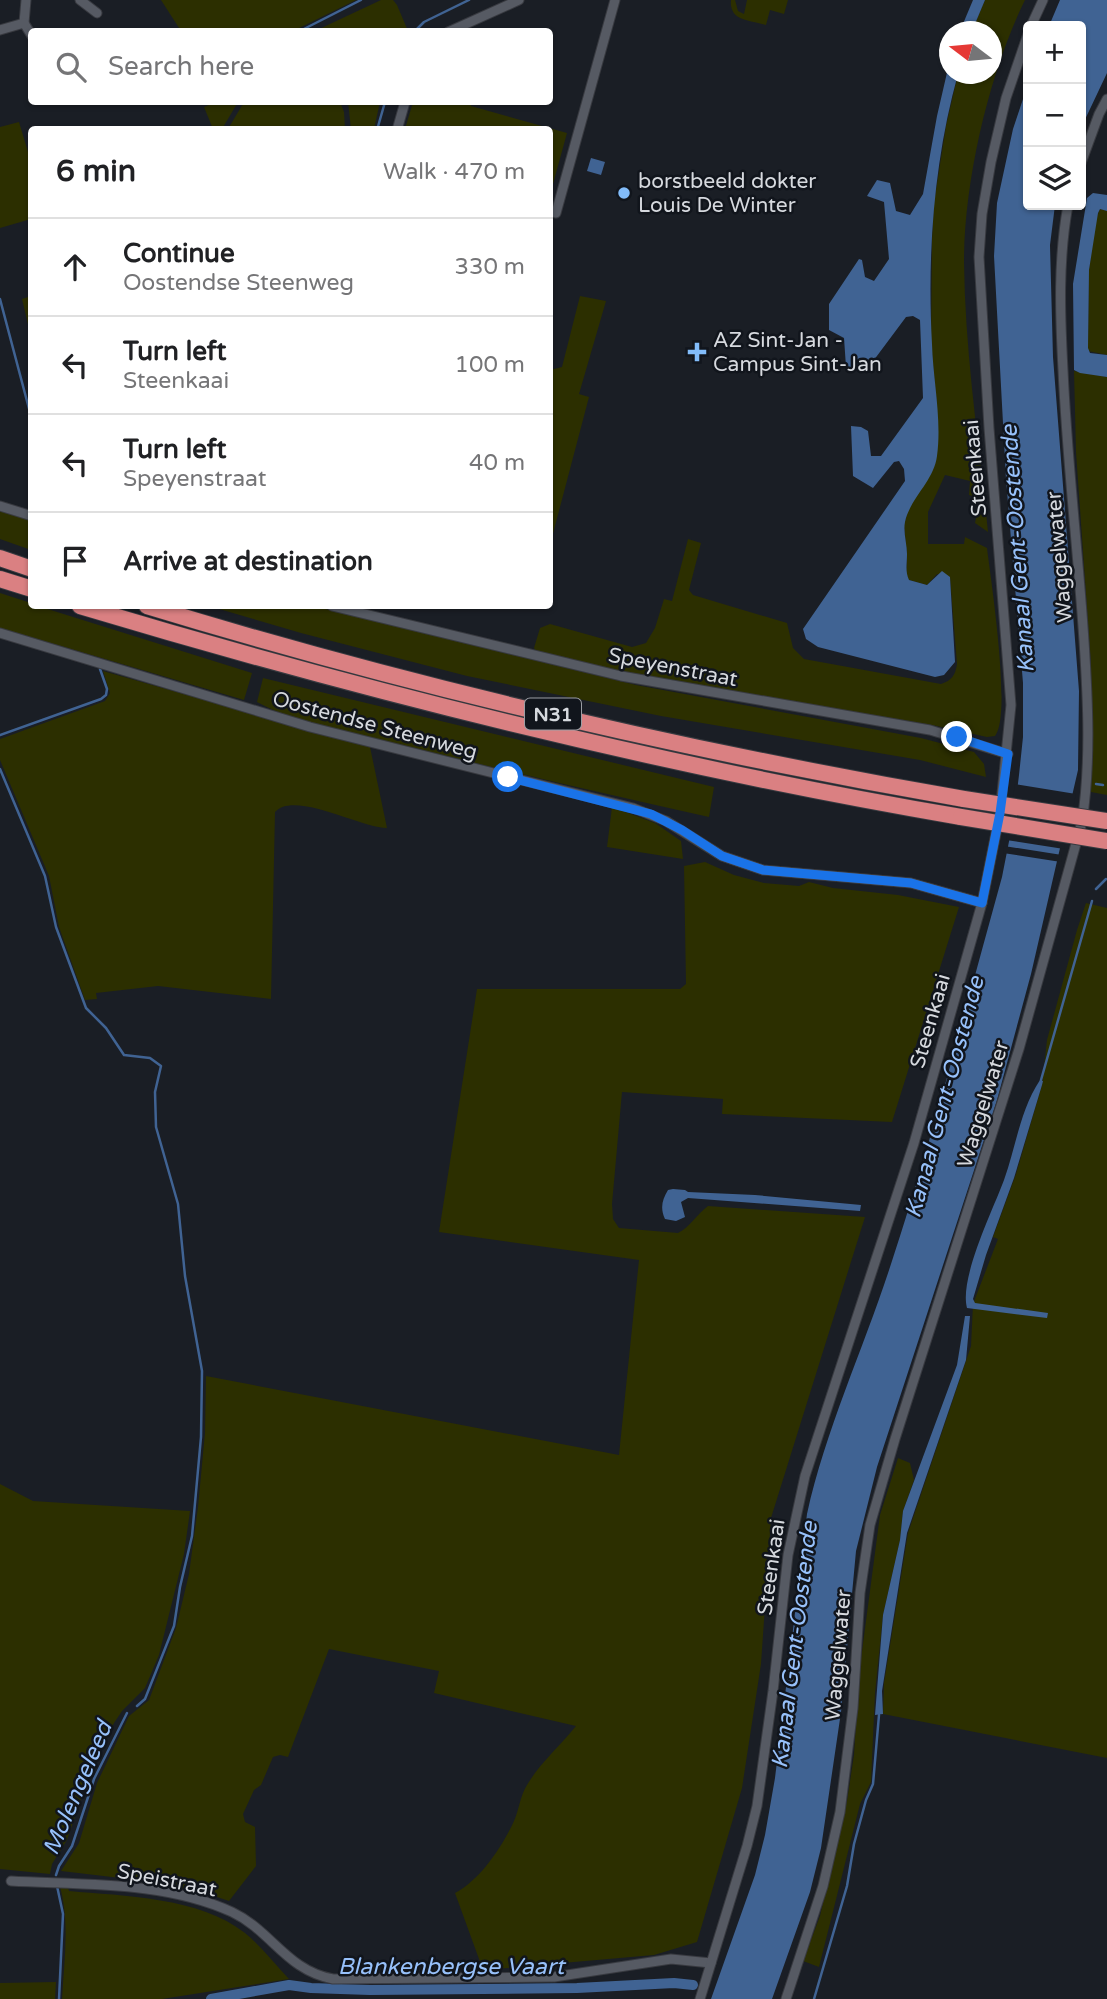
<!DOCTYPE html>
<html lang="en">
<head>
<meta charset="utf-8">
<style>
	body { margin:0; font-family:"Varela Round",sans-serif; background:#f6f6f6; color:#202124 }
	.controls { position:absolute; right:21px; top:21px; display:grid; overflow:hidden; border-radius:7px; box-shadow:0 2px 5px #0004 }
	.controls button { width:63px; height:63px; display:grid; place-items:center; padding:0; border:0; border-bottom:2px solid #e0e0e0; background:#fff; color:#202124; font:35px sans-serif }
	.compass { position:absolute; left:939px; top:21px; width:63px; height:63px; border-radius:50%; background:#fff; box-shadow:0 2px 5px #0004; rotate:286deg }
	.stop { position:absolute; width:21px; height:21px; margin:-16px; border:5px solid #1a73e8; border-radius:50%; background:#fff }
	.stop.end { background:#1a73e8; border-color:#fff; box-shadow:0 2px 7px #0008 }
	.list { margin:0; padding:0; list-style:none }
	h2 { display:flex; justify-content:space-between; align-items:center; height:91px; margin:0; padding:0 28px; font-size:30px }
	h2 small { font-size:23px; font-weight:400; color:#757577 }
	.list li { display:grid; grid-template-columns:46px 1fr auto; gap:21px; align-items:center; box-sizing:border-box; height:98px; padding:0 28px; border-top:2px solid #e0e0e0 }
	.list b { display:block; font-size:26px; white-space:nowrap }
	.list p { margin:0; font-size:23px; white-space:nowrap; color:#757577 }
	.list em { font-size:23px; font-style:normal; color:#757577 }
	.icon { flex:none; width:38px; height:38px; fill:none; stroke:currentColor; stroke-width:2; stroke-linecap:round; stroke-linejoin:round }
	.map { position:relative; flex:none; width:1107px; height:1999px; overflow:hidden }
	.search { position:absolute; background:#fff; box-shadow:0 2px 5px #0004; left:28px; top:28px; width:525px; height:77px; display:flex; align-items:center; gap:18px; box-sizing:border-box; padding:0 24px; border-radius:7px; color:#757577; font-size:26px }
	.panel { position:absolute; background:#fff; box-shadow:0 2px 5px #0004; left:28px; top:126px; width:525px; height:483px; border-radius:7px }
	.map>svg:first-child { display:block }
	.green { fill:#2c2f00 }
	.water { fill:#406393 }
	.pier { fill:#1a1e25 }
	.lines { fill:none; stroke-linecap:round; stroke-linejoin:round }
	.stream { stroke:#406393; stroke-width:2.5 }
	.canal { stroke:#406393; stroke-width:10 }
	.minor-casing { stroke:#383a40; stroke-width:11 }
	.trunk-casing { stroke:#383a40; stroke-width:18 }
	.minor { stroke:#565a63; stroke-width:9 }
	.trunk { stroke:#da8082; stroke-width:16 }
	.trunk-bridge-casing { stroke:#383a40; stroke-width:18; stroke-linecap:butt }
	.trunk-bridge { stroke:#da8082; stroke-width:16 }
	.route { stroke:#1a73e8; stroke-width:9 }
	.poi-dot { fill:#82bcfa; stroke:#11151c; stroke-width:2.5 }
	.labels { text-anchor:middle; stroke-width:5; stroke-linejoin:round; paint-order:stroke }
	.shield { fill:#11151c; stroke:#9b9ea4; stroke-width:2 }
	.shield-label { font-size:19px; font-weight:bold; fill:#d6d9de }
	.poi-label { font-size:21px; fill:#d6d9de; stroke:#11151c; text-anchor:start }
	.street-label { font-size:21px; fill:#d6d9de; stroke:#11151c }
	.water-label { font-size:23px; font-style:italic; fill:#97c1fb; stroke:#11151c }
</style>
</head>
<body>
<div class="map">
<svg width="1107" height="1999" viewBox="0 0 1107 1999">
	<rect width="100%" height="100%" fill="#1a1e25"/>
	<g class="green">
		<polygon points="161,0 356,0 291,32 181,31"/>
		<polygon points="381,0 393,0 397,5 408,31 315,31"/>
		<path d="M731,0h4l3,11 6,3 3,-14h41l-4,14 -14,-4 -4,15c-17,-5 -37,-4 -35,-25z"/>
		<path d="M985,0h40c-36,73 -61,181 -61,262 1,91 15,181 24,270l-13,-9 5,-25 -11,-3 1,-14 -25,-6 -17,37v32h36l1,-7 22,11c4,32 25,168 8,188l-8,1 -55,-12 -310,-52 -85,-20 -3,-5 6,-20 10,-4 82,23 14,-4 9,-15 9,-29 8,2 16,-62 13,4 -12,47 4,5 94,28 6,25 11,11 137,25c11,-4 14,-8 16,-20l-7,-87 -13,-3 -10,11 -18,-5 -3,-6 1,-19 -3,-30 33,-119 -6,-63 1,-103 2,-37 12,-77 12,-52h34v-42l-20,-1z"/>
		<polygon points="216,102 238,102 222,129 213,129 204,107"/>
		<polygon points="244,102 340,102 344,112 345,129 228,129"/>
		<polygon points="348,102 380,102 374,129 351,129"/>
		<polygon points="413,102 468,102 471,103 471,106 567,133 553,184 550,183 550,130 405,129"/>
		<polygon points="19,122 31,162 31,219 0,228 0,127"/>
		<polygon points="1100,209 1107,211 1107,355 1088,351 1088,344 1089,270 1096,219"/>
		<polygon points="31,296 32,296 31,337 22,299"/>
		<polygon points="580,296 606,301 579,394 589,397 550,545 550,370 562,367"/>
		<polygon points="1074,371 1107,377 1107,795 1091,792 1091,665 1076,452"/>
		<polygon points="0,510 31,520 31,550 0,539"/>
		<polygon points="0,593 31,603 32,606 38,606 252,673 244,700 0,628"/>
		<polygon points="209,606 313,606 636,685 921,738 974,752 984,764 986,777 920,760 661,716 467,676 301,633"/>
		<path d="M103,671l267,76 17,81c-26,0 -93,-38 -112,-16l-4,187 -113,-13 -62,7 1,6 -12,1 -26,-73 -10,-51 -49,-116v-21l105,-38 5,-8z"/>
		<path d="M263,678l451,109 -5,30c-101,-22 -202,-46 -303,-71 -47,-11 -106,-20 -149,-44z"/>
		<polygon points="612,807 655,823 681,841 683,859 607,847"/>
		<path d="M705,862l29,13 30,8 35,3 10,-4 24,6 65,7 61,12 -67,215 -170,-8 1,-15 -101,-7 -10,112 1,15 6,9 59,5c12,-6 19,-19 30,-27l157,11 -94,301 -10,146 -19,124 -45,154 -43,13 -171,15 -28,-77c25,-13 47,-46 59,-72 5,-11 6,-25 13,-36 13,-22 33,-39 49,-59l-142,-33 5,-22 -110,-22 -41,108 -8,-2 -7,2 -12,28 -7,5 -11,24 2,8 10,5 1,39 -27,35c-55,-19 -111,-23 -168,-30l18,-28 18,-60 32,-67 20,-16 27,-72 13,-54 9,-67 7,-74 1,-57 413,79 20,-195 -200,-28 38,-243h203l6,-5 -2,-118z"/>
		<polygon points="1086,903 1107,908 1107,1758 883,1714 884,1683 908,1533 971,1346 973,1304 998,1239 993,1237 1016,1174 1042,1085 1047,1040 1077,930"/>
		<polygon points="898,1458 910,1463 914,1480 903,1511 900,1540 883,1615 875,1693 871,1782 860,1804 819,1967 803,1961 820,1916 847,1801 854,1755 859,1674 880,1515"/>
		<polygon points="0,1484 33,1501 190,1511 184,1554 159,1655 145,1688 122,1711 114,1723 89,1775 67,1840 52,1864 50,1874 0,1869"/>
		<path d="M60,1887h8l1,4c54,5 131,6 176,42 16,13 30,31 44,46l-127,20h-100c2,-37 8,-76 -2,-112z"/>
		<polygon points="56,1982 55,1999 0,1999 0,1983"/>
	</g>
	<g class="water">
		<polygon points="973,0 985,0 972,31 960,31"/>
		<polygon points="1060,0 1107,0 1107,73 1081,128 1081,26 1049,26"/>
		<path d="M949,64l1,10h8c-24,86 -31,180 -26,270 1,36 10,75 5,112 -3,25 -27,42 -32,66 -2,10 2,22 2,32 0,10 -2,17 2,26l18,5 15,-14 8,6 5,85 -11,13 -9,2 -117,-30 -12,-8 -3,-10 102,-148 -1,-12 -5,-8 -5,1 -21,26 -20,-12 -2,-50 10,1 7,4 3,25h10l42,-58 -3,-78 -7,-4 -7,1 -41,55 -19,-5 -2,-29 -15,-8v-26l30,-45 3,1 3,17 9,4 15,-22 -5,-57 -17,-6 10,-16 13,3 6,28 14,4 13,-21 14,-78z"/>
		<path d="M1028,84v121h27l-5,40 3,112 26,334 -1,79 -47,204 -34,126 -120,367 -21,84 -15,161 -20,136 -11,44 -38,107h-61l44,-124 10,-40 10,-57 32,-264c19,-86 57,-166 84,-250 42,-127 75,-258 111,-387l12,-61 5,-41 4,-38v-54l-17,-204 -12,-223 3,-53 16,-74z"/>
		<polygon points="591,158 605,162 601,175 587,171"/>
		<polygon points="1093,193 1107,195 1107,211 1100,209 1098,213 1089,270 1088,348 1090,353 1107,355 1107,377 1080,373 1074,370 1073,284 1087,198"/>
		<path d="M1040,1080l3,1 -1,4 -28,93 -28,77 -13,44 2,4 73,10 -1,5 -80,-10c-8,-30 26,-98 37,-128 12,-33 16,-70 36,-100z"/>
		<path d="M673,1189l12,1 3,2 67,3 106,10 -1,6 -172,-13 -7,4 4,15 -9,4 -11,-2c-5,-11 -3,-19 3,-29z"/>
		<polygon points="965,1316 970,1316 966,1360 907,1533 882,1691 883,1714 875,1715 883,1615 900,1540 903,1511 957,1365"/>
	</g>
	<g class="pier">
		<polygon points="1015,784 1076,794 1064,849 1006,840"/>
		<polygon points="1004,846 1062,855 1061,862 1003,853"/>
	</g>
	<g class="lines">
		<g class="stream">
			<polyline points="298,32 361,0"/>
			<polyline points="414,32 424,22 469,0"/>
			<polyline points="377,130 385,102"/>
			<polyline points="0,299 32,420"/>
			<polyline points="0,735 101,699 106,695 107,689 100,669"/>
			<polyline points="0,769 45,876 56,927 86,1008 106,1028 124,1055 150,1058 161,1066 155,1092 156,1127 178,1204 185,1276 202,1371 201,1437 192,1536 180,1587 174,1626 145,1699 137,1706"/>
			<polyline points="1096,784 1103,785"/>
			<polyline points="1096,889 1106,879"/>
			<polyline points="1041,1080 1092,901"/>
			<polyline points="56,1875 59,1866 72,1846 94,1779 127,1713"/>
			<polyline points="57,1886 63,1914 59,1999"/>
			<polyline points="814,1999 847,1886 854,1844 866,1800 873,1784 879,1715"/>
		</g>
		<polyline class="canal" points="211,1999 289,1985 311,1988 370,1990 577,1988 674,1983 693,1985"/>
		<defs>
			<g id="minor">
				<polyline points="26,0 24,23 32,36"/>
				<polyline points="80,0 97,13"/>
				<polyline points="1031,26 1043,0"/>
				<polyline points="0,30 24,23"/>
				<polyline points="448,32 519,0"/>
				<polyline points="397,130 405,102"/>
				<polyline points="1081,163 1099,114 1107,99"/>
				<polyline points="550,211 556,213 615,0"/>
				<polyline points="0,506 32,516"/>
				<polyline points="332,606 621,676 930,730 1008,754"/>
				<polyline points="0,633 310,727 633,808 666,821 722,856 763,870 911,883 982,903"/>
				<path d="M11,1881c73,4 154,0 221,31 40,19 54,58 101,67l221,-2 117,-18 40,4"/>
				<polyline points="700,1999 747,1846 757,1806 773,1691 788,1555 805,1476 914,1143 982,903 1000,813 1011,705 989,428 979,257 982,214 991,162 1006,98 1028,34"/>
				<path d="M786,1999l37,-113 17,-74 13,-104 7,-115 10,-68 25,-86 124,-390 63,-227c9,-60 6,-120 2,-181 -6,-91 -17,-181 -21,-271 -3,-56 -5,-110 5,-165"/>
			</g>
			<g id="trunk">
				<polyline points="0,558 32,569"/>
				<polyline points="0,579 32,589"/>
				<path d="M80,606c290,87 583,160 881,211"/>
				<path d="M147,606c268,82 541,145 817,193"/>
			</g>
		</defs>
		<use href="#minor" class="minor-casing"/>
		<use href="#trunk" class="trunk-casing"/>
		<use href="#minor" class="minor"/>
		<use href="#trunk" class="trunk"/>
		<defs>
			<g id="trunk-bridge">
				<polyline points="964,799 1107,821"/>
				<polyline points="961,817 1107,841"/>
			</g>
		</defs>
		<use href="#trunk-bridge" class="trunk-bridge-casing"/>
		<use href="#trunk-bridge" class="trunk-bridge"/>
	</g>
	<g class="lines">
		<polyline class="route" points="508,777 651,814 682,830 722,856 763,870 911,883 982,903 1000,813 1008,754 957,737"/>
	</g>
	<g class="poi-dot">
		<circle cx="624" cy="193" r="7"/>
		<path d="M693.5 341.5h7v7h7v7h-7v7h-7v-7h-7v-7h7z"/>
	</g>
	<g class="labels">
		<rect class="shield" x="525" y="698.5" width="56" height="31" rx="5"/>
		<g class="shield-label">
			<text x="553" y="721">N31</text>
		</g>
		<g class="poi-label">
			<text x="638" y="188">borstbeeld dokter<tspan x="638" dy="24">Louis De Winter</tspan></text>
			<text x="713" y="347">AZ Sint-Jan -<tspan x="713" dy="24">Campus Sint-Jan</tspan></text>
		</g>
		<g class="street-label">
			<text transform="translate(975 468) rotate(-95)" y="7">Steenkaai</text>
			<text transform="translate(1059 557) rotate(-95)" y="7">Waggelwater</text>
			<text transform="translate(673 667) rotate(11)" y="7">Speyenstraat</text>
			<text transform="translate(375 725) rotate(15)" y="7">Oostendse Steenweg</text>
			<text transform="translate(930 1021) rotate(-74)" y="7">Steenkaai</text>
			<text transform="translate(983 1104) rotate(-73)" y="7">Waggelwater</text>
			<text transform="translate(771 1567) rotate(-82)" y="7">Steenkaai</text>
			<text transform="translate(838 1655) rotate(-85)" y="7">Waggelwater</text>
			<text transform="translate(167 1880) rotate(11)" y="7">Speistraat</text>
		</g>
		<g class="water-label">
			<text transform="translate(1017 549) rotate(-94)" y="8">Kanaal Gent-Oostende</text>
			<text transform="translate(944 1097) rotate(-75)" y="8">Kanaal Gent-Oostende</text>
			<text transform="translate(794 1645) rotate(-83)" y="8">Kanaal Gent-Oostende</text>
			<text transform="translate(77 1788) rotate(-67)" y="8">Molengeleed</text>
			<text x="451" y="1974">Blankenbergse Vaart</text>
		</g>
	</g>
</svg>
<div class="controls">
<button>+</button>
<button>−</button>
<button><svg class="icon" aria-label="layers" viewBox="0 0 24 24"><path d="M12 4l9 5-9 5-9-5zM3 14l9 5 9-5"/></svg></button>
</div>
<svg class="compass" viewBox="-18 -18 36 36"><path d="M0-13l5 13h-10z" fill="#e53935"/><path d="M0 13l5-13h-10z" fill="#757577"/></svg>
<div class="stop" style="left:508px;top:777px"></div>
<div class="stop end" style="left:957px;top:737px"></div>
<div class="search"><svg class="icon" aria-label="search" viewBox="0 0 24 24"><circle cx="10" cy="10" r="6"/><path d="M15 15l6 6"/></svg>Search here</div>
<section class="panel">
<h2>6 min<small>Walk · 470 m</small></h2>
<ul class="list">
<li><svg class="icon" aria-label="ahead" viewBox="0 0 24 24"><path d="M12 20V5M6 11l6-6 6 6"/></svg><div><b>Continue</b><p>Oostendse Steenweg</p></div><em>330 m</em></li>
<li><svg class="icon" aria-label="left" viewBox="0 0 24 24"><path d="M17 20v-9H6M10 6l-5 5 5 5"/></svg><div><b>Turn left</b><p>Steenkaai</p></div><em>100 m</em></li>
<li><svg class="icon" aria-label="left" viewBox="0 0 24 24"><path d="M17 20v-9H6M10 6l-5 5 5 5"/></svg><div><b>Turn left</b><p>Speyenstraat</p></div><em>40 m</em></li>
<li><svg class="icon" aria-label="arrive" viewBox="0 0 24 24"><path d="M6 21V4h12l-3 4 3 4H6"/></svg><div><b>Arrive at destination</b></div></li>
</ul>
</section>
</div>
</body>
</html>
